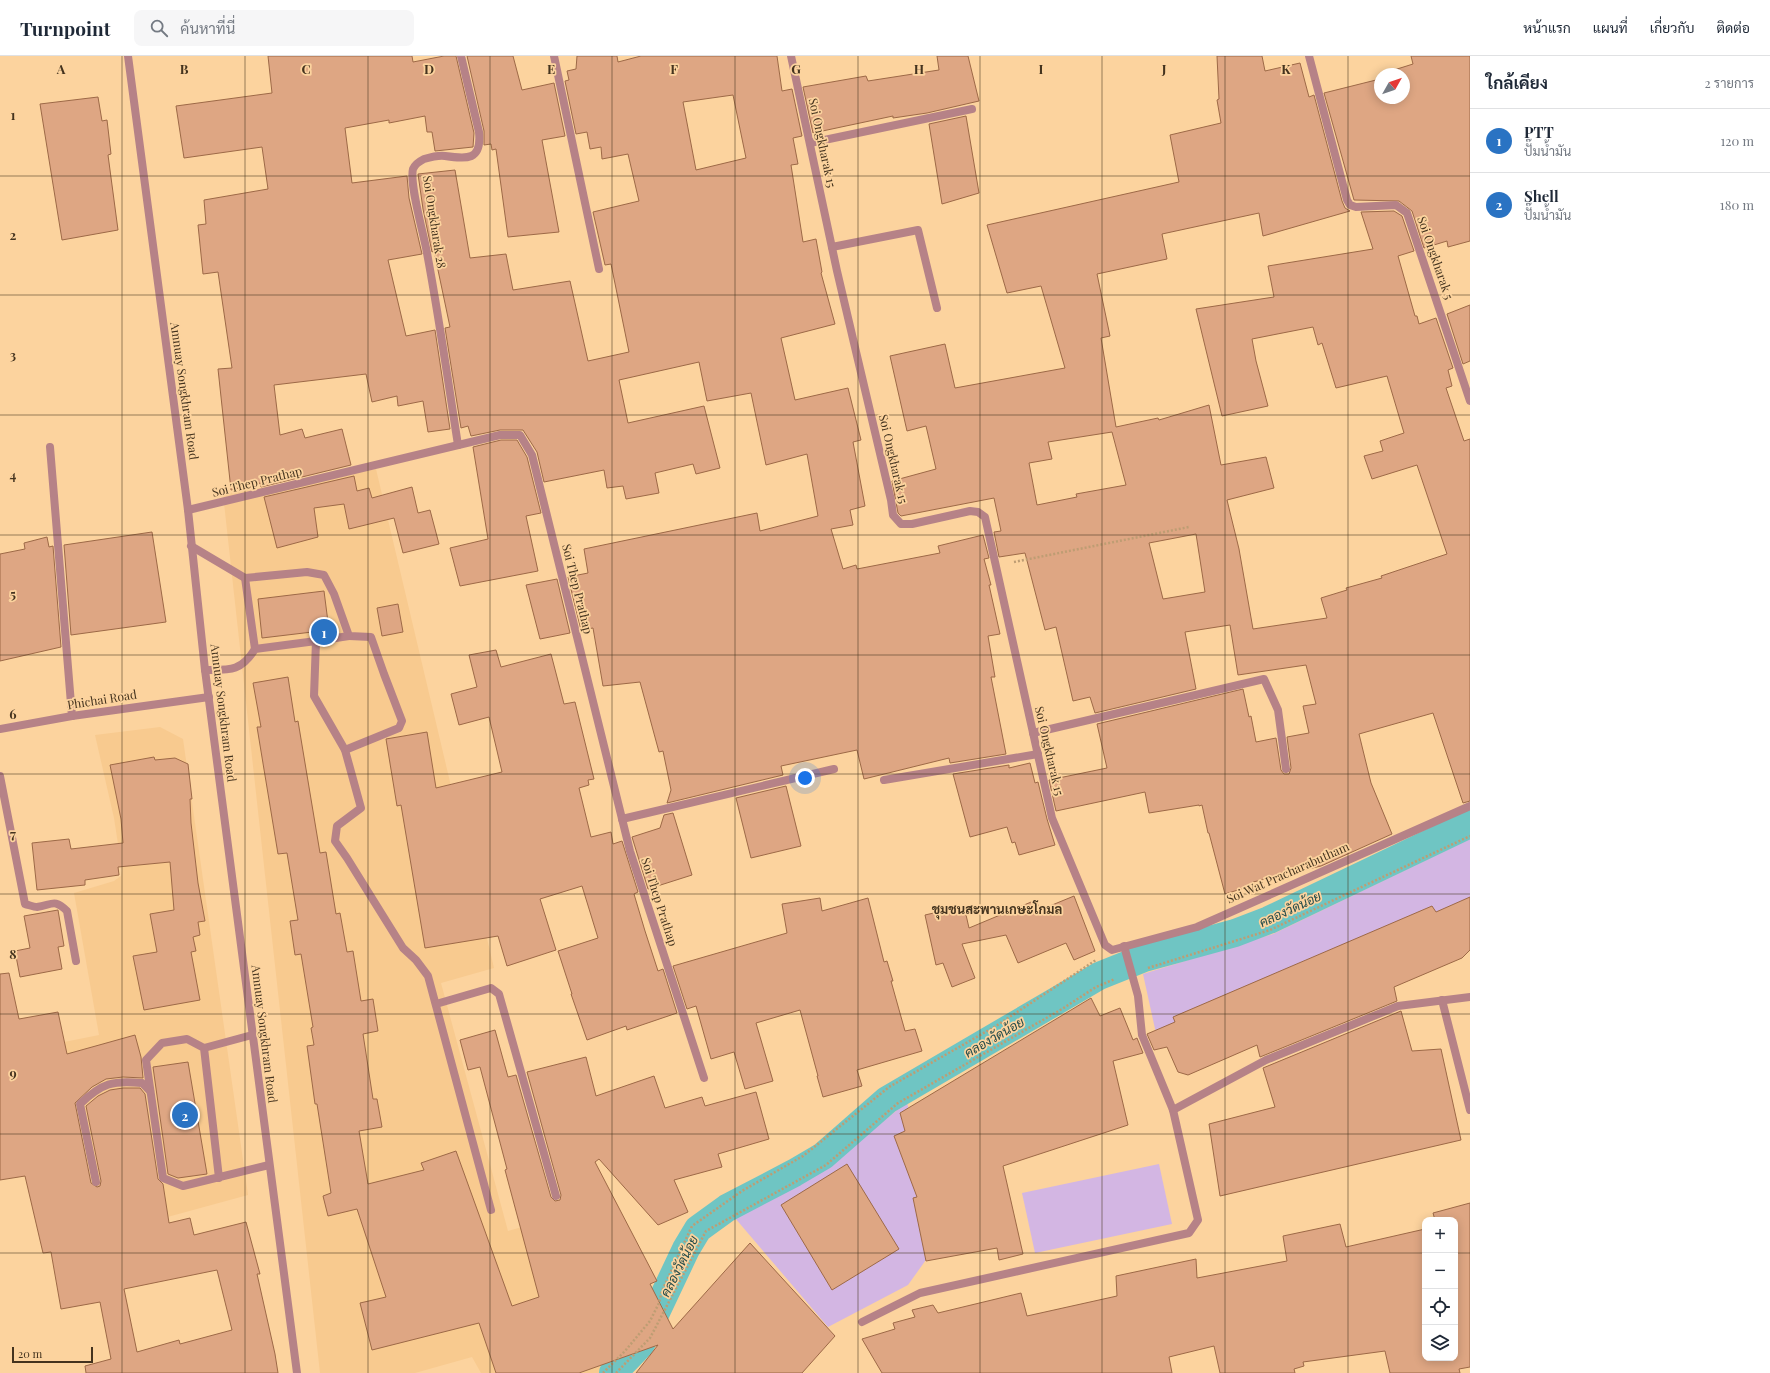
<!DOCTYPE html>
<html lang="th">
<head>
<meta charset="utf-8">
<style>
	body { margin:0; font-family:"Playfair Display",Sarabun,serif; background:#f6f6f7; color:#1f2937 }
	.controls { position:absolute; right:12px; bottom:12px; display:grid; overflow:hidden; border-radius:8px; box-shadow:0 2px 10px #0003 }
	.controls button { width:36px; height:36px; display:grid; place-items:center; padding:0; border:0; border-bottom:1px solid #e0e1e3; background:#fff; color:#1f2937; font:20px sans-serif }
	.compass { position:absolute; left:1374px; top:12px; width:36px; height:36px; border-radius:50%; background:#fff; box-shadow:0 2px 10px #0003; rotate:50deg }
	.scale { position:absolute; left:12px; bottom:10px; width:81px; box-sizing:border-box; padding-left:4px; border:2px solid #44331e; border-top:0; font-size:11px; line-height:14px; white-space:nowrap; color:#44331e; -webkit-text-stroke:3px #fcd39e; paint-order:stroke }
	.you { position:absolute; left:805px; top:722px; width:14px; height:14px; margin:-10px; border:3px solid #fff; border-radius:50%; background:#1a73e8; box-shadow:0 0 0 6px #1a73e833 }
	.badge { display:grid; place-items:center; width:26px; height:26px; border-radius:50%; background:#2a73c3; color:#fff; font-size:13px; font-weight:700 }
	.pin { position:absolute; translate:-50% -50%; border:2px solid #fff; box-shadow:0 1px 4px #0006 }
	.list { margin:0; padding:0; list-style:none }
	h2 { display:flex; justify-content:space-between; align-items:center; height:52px; margin:0; padding:0 16px; font-size:17px }
	h2 small { font-size:13px; font-weight:400; color:#747a83 }
	.list li { display:grid; grid-template-columns:26px 1fr auto; gap:12px; align-items:center; box-sizing:border-box; height:64px; padding:0 16px; border-top:1px solid #e0e1e3 }
	.list b { display:block; font-size:15px; white-space:nowrap }
	.list p { margin:0; font-size:13px; white-space:nowrap; color:#747a83 }
	.list em { font-size:13px; font-style:normal; color:#747a83 }
	.icon { flex:none; width:22px; height:22px; fill:none; stroke:currentColor; stroke-width:2; stroke-linecap:round; stroke-linejoin:round }
	.map { position:relative; flex:none; width:1470px; height:1317px; overflow:hidden }
	header { display:flex; align-items:center; gap:24px; box-sizing:border-box; height:56px; padding:0 20px; background:#fff; border-bottom:1px solid #e0e1e3 }
	header strong { font-size:19px }
	nav { display:flex; gap:22px; margin-inline-start:auto; font-size:14px }
	.search { width:280px; height:36px; background:#f6f6f7; display:flex; align-items:center; gap:10px; box-sizing:border-box; padding:0 14px; border-radius:8px; color:#747a83; font-size:15px }
	main { display:flex }
	aside { flex:1; background:#fff }
	.map>svg:first-child { display:block }
	.built { fill:#f8ca8f }
	.green { fill:#d3b6e3 }
	.lines { fill:none; stroke-linecap:round; stroke-linejoin:round }
	.canal { stroke:#6fc5c3; stroke-width:28 }
	.building { fill:#dea683; stroke:#9d6947; fill-rule:evenodd }
	.path { stroke:#be9d73; stroke-width:2.5; stroke-dasharray:2 2; stroke-linecap:butt }
	.service { stroke:#b68287; stroke-width:8 }
	.minor { stroke:#b68287; stroke-width:8 }
	.tertiary { stroke:#b68287; stroke-width:8 }
	.grid { fill:none; stroke:#44331e; stroke-width:1; stroke-opacity:0.55 }
	.labels { text-anchor:middle; stroke-width:3.5; stroke-linejoin:round; paint-order:stroke }
	.street-label { font-size:12px; fill:#44331e; stroke:#fcd39e }
	.neighbourhood-label { font-size:13px; font-weight:bold; fill:#44331e; stroke:#fcd39e }
	.water-label { font-size:13px; font-style:italic; fill:#234b4a; stroke:#fcd39e }
	.grid-label { font-size:13px; text-anchor:middle; font-weight:bold; fill:#44331e; stroke:#fcd39e; stroke-width:3.5; stroke-linejoin:round; paint-order:stroke }
</style>
</head>
<body>
<header>
<strong>Turnpoint</strong>
<div class="search"><svg class="icon" aria-label="search" viewBox="0 0 24 24"><circle cx="10" cy="10" r="6"/><path d="M15 15l6 6"/></svg>ค้นหาที่นี่</div>
<nav><a>หน้าแรก</a><a>แผนที่</a><a>เกี่ยวกับ</a><a>ติดต่อ</a></nav>
</header>
<main>
<div class="map">
<svg width="1470" height="1317" viewBox="0 0 1470 1317">
	<rect width="100%" height="100%" fill="#fcd39e"/>
	<g class="built">
		<polygon points="376,413 494,912 441,927 508,1175 571,1157 619,1300 603,1317 481,1317 472,1301 415,1317 320,1317 223,438"/>
		<polygon points="160,671 183,683 248,1139 76,1186 29,993 99,979 74,837 114,825 121,820 122,814 114,762 95,679"/>
	</g>
	<g class="green">
		<polygon points="1470,783 1470,855 1157,982 1143,918 1273,878"/>
		<polygon points="907,1046 938,1187 908,1229 828,1271 735,1162 827,1111"/>
		<polygon points="1159,1108 1172,1168 1035,1197 1022,1137"/>
	</g>
	<g class="lines">
		<polyline class="canal" points="613,1317 641,1288 686,1193 698,1173 727,1152 794,1117 823,1100 887,1044 1099,920 1144,902 1235,877 1269,864 1470,768"/>
	</g>
	<g class="building">
		<polygon points="268,0 412,0 413,6 444,0 456,0 474,77 473,91 435,95 432,76 427,76 425,60 389,67 389,64 345,72 352,127 407,120 409,142 422,198 388,204 406,280 435,274 450,373 428,376 423,345 398,350 397,340 372,346 366,318 274,329 280,379 302,373 305,382 342,373 351,409 261,431 260,427 231,434 218,313 232,312 218,216 203,218 198,169 206,168 204,144 268,133 262,91 184,102 176,50 272,37"/>
		<polygon points="467,0 513,0 522,34 554,27 565,80 542,84 559,176 508,181 496,93 492,94 491,88 484,89 484,75"/>
		<path d="M577,0h40l1,6 23,-6h136l5,35 10,-2 10,47 -9,2 5,26 -7,1 12,77 13,-3 6,33 -1,1 14,51 -54,14 14,62 53,-12 13,52 -8,2 12,64 -15,4 3,15 -22,4 12,40 13,-4 1,4 83,-16 -2,-7 45,-11 6,23 -5,1 7,26h-2l11,49 -12,2 7,41h-4l15,77 -56,9 -1,-5 -85,21 -7,-29 -76,16 2,9 -116,28 4,-13 -8,-39 -4,1 -19,-70 -37,4 -10,-58 -12,2 -13,-53 20,-4 -4,-24 173,-36 3,18 58,-15 -11,-62 -41,11 -15,-72 -44,8 -8,-39 -80,18 9,43 76,-17 16,62 -24,6 -3,-10 -38,9 4,20 -33,6 -3,-13 -16,2 -3,-18 -60,12 -7,-30 -14,-22h-23l-29,6 -3,-10 -7,2 -16,-100 5,-1 -16,-76 -2,1 -9,-43 -5,-35 37,-4 15,88 36,-4 7,36 57,-9 18,80 41,-9 -18,-88 -6,1 -12,-53 46,-11 -11,-47 -26,5 -1,-12 -11,2 -3,-17 -11,2 -11,-53 4,-1 -2,-9 9,-2zM733,39l13,63 -50,12 -13,-68z"/>
		<polygon points="937,0 968,0 979,45 927,57 893,62 893,60 813,77 803,31 866,20 868,25 939,14"/>
		<path d="M1217,0h45l3,15 35,-8 9,34 5,-2 28,106 3,7 5,3 -87,25 -4,-23 -97,21 5,25 -70,15 13,62 -9,2 15,89 42,-9 1,2 50,-15 12,60 45,-8 8,31 -47,12 12,49 14,80 74,-11 -6,-20 26,-8 -1,-2 36,-10 -1,-2 66,-22 -30,-89 -45,14 -8,-23 19,-5 -3,-10 24,-8 -17,-57 -51,12 -14,-45 -4,2 -5,-18 -61,12 4,22 12,45 -46,10 -26,-107 78,-12 -6,-31 105,-17 -12,-37 33,-1 8,5 12,35 -16,5 17,60h2l2,8 17,-6 17,50 -5,2 4,16 -6,2 18,53 6,-2v362l-7,2 -30,-90 -74,21 12,49 21,51 -71,32 -68,16 1,3 -29,9 -16,-61h-1l-6,-28 -3,1v-1l-50,8 -4,-21 -89,19 -7,-31 58,-12 -10,-44 146,-35 6,28 2,-1 5,26 20,-4 5,32 3,4h5l2,-6 -4,-31 22,-4 -6,-27 13,-2 -10,-39 -68,10 -8,-50 -45,7 11,57 -101,24 -5,-16 -17,4 -17,-74 -11,3 -20,-77 -26,4 -5,-25 7,-1 -7,-33 -93,18 -3,-3 -6,-32 44,-12 -10,-43 -19,5 -17,-75 55,-12 10,44 110,-20 -24,-82 -34,7 -20,-68 192,-43 -9,-47 51,-12 -4,-23 2,-1zM1112,376l14,53 -50,9 1,3 -40,8 -8,-42 23,-4 -4,-17zM1196,478l9,58 -42,7 -14,-56z"/>
		<polygon points="1411,0 1470,0 1470,185 1448,191 1447,185 1424,192 1412,155 1399,145 1354,144 1324,37 1380,23 1380,42 1404,42 1404,18 1395,18 1394,14 1413,8"/>
		<polygon points="98,41 102,65 107,64 111,98 108,99 118,174 62,184 40,48"/>
		<polygon points="966,60 979,137 942,148 929,68"/>
		<polygon points="1470,249 1470,305 1463,308 1447,258"/>
		<polygon points="501,384 517,384 527,401 541,457 526,460 538,515 460,530 450,492 488,483 473,391"/>
		<polygon points="354,420 357,435 369,432 372,442 412,431 418,457 430,454 439,488 403,497 394,462 349,473 344,448 314,452 318,481 277,492 264,441"/>
		<polygon points="152,476 166,566 71,579 64,489"/>
		<polygon points="47,481 49,491 53,490 61,591 0,605 0,498 25,493 24,487"/>
		<polygon points="557,523 570,577 540,583 526,529"/>
		<polygon points="324,535 329,574 262,582 258,543"/>
		<polygon points="398,548 403,576 382,580 377,552"/>
		<polygon points="496,594 501,611 551,598 564,648 575,646 594,723 588,724 589,729 579,732 591,781 611,776 613,788 622,785 638,836 634,838 645,875 658,915 663,913 677,957 627,974 626,970 587,984 571,938 572,938 558,895 598,882 582,830 540,843 556,894 507,910 498,880 425,892 401,749 397,750 386,683 427,676 436,732 502,716 489,661 459,669 451,638 477,631 469,599"/>
		<polygon points="288,621 295,666 298,665 320,797 326,796 336,858 340,857 347,896 353,895 361,945 373,943 378,975 363,978 373,1043 377,1043 382,1071 359,1075 368,1128 424,1114 421,1107 456,1095 512,1250 539,1241 505,1114 507,1113 480,1011 468,1014 460,984 495,974 508,1021 516,1019 551,1141 555,1145 560,1144 561,1139 527,1016 586,1001 596,1040 654,1020 665,1052 702,1041 705,1050 756,1036 769,1083 718,1098 722,1111 674,1124 688,1156 658,1169 599,1103 595,1106 657,1225 650,1228 673,1273 750,1187 835,1280 802,1317 636,1317 658,1289 579,1317 496,1317 479,1267 372,1294 360,1247 386,1241 357,1153 328,1160 323,1140 331,1137 317,1048 315,1048 307,990 314,989 311,972 313,971 301,898 295,899 290,865 298,864 287,797 278,798 257,671 261,671 253,627"/>
		<polygon points="154,701 155,704 175,702 188,708 192,743 190,743 191,767 198,827 205,865 198,866 200,879 193,881 196,895 191,896 200,944 144,954 133,900 157,896 150,858 174,854 170,806 118,811 119,819 85,824 85,829 37,834 32,787 69,783 71,793 123,787 121,763 110,709"/>
		<polygon points="1030,707 1035,727 1038,726 1047,763 1055,789 1019,799 1015,786 1012,787 1007,771 970,781 953,718 1009,709 1009,712"/>
		<polygon points="786,730 801,790 751,802 736,742"/>
		<polygon points="673,757 692,819 648,833 632,781 660,772 664,759"/>
		<polygon points="1074,840 1095,895 1074,904 1066,887 1018,907 1006,879 962,888 975,922 952,931 943,907 936,909 925,859 964,850 969,872 1036,844 1040,854"/>
		<polygon points="1470,841 1470,894 1462,902 1394,931 1397,945 1260,1001 1257,989 1188,1019 1178,1016 1167,991 1154,994 1147,978 1175,966 1173,961 1432,850 1436,856"/>
		<polygon points="820,842 822,855 868,842 884,906 887,905 893,925 891,925 905,975 915,973 922,995 857,1014 862,1030 823,1041 817,1020 818,1020 800,954 756,967 773,1025 745,1033 734,996 711,1003 696,950 687,953 673,910 787,877 782,848"/>
		<polygon points="58,854 64,890 58,891 62,913 20,921 15,895 30,892 24,860"/>
		<path d="M9,917l10,46 39,-7 9,42 68,-19 6,22 2,21 -20,-1 -17,2 -14,8 -17,16 16,80 6,4 3,-1 1,-5 -15,-75 12,-10 12,-6 13,-2h17l5,6 13,85 5,5 6,39 21,-5 4,17 52,-13 14,52h-3l18,80 3,19h-192l-1,-7 26,-7 -11,-57 -39,7 -10,-57 -8,1 -18,-77 -25,4v-206zM217,1214l15,60 -52,14 -1,-4 -42,12 -13,-63z"/>
		<polygon points="1091,942 1100,960 1120,952 1133,984 1137,982 1143,997 1113,1005 1128,1069 1003,1110 1023,1198 999,1204 997,1192 926,1205 913,1142 917,1141 894,1080 905,1075 900,1057"/>
		<polygon points="1401,955 1412,995 1441,993 1461,1084 1220,1140 1209,1068 1275,1051 1263,1012"/>
		<polygon points="188,1006 207,1118 178,1122 168,1118 153,1011"/>
		<polygon points="847,1108 899,1193 832,1234 781,1149"/>
		<polygon points="1470,1147 1470,1311 1459,1313 1460,1317 1390,1317 1385,1295 1303,1306 1304,1310 1294,1313 1295,1317 1220,1317 1214,1290 1169,1301 1172,1317 882,1317 862,1283 895,1273 893,1267 915,1261 912,1254 933,1249 938,1257 1021,1237 1027,1260 1117,1240 1116,1220 1196,1203 1197,1222 1287,1205 1283,1180 1340,1168 1346,1191 1425,1173 1425,1302 1455,1302 1455,1164 1435,1164 1433,1157"/>
	</g>
	<g class="lines">
		<g class="path">
			<polyline points="1014,506 1189,471"/>
			<polyline points="1148,912 1270,874 1470,780"/>
			<polyline points="603,1317 625,1295 650,1265 659,1247 662,1235 692,1170 742,1135 803,1100 889,1031 996,970 1096,904"/>
			<polyline points="616,1317 650,1282 706,1175 826,1109 898,1047 1062,953 1096,931 1115,923"/>
		</g>
		<g class="service">
			<polyline points="832,191 918,174 937,252"/>
			<polyline points="191,490 245,522 255,593"/>
			<polyline points="245,522 307,516 324,519 334,538 349,580 371,581 384,618 402,665 399,672 345,694"/>
			<polyline points="316,585 349,580"/>
			<path d="M205,614c24,0 36,2 50,-21l61,-8 -2,55 31,54 16,58 -24,18 -2,15 12,17 56,90 13,12 12,16 63,234"/>
			<polyline points="1442,944 1470,1054"/>
			<polyline points="436,948 491,932 499,938 556,1140"/>
			<polyline points="204,992 252,979"/>
			<polyline points="1173,1054 1266,1004 1398,950 1470,941"/>
			<polyline points="219,1122 204,992 187,983 162,987 146,1004 163,1122 183,1130 269,1109"/>
			<path d="M96,1126l-16,-78c22,-21 33,-24 62,-21l8,8"/>
			<polyline points="862,1266 920,1237 1189,1177 1198,1164 1173,1054 1142,979 1138,940 1124,890"/>
		</g>
		<g class="minor">
			<polyline points="554,0 599,213"/>
			<polyline points="791,0 837,215 891,444 893,459 901,468 912,468 970,455 978,456 985,461 1052,762 1105,889 1112,894 1197,871 1470,750"/>
			<polyline points="1309,0 1347,144 1350,149 1356,151 1396,149 1407,157 1470,345"/>
			<polyline points="810,87 972,53"/>
			<path d="M458,389c-10,-64 -19,-128 -31,-192 -3,-18 -18,-69 -14,-84 2,-5 7,-8 11,-10 7,-2 14,-4 21,-3 22,3 37,5 34,-24l-18,-76"/>
			<polyline points="50,391 72,660"/>
			<polyline points="188,454 500,379 520,379 532,399 630,795 704,1022"/>
			<polyline points="1033,677 1264,623 1278,654 1286,713"/>
			<path d="M0,720l25,128c4,1 9,3 12,3 15,-2 17,-9 30,4l9,50"/>
			<polyline points="884,724 1038,698"/>
			<polyline points="622,763 834,713"/>
		</g>
		<g class="tertiary">
			<polyline points="128,0 188,454 205,614 297,1317"/>
			<polyline points="0,673 72,660 209,641"/>
		</g>
	</g>
	<path class="grid" d="M122,0v1317M245,0v1317M368,0v1317M490,0v1317M612,0v1317M735,0v1317M858,0v1317M980,0v1317M1102,0v1317M1225,0v1317M1348,0v1317M0,120h1470M0,239h1470M0,359h1470M0,479h1470M0,599h1470M0,718h1470M0,838h1470M0,958h1470M0,1078h1470M0,1197h1425M1455,1197h15"/>
	<g class="labels">
		<g class="street-label">
			<text transform="translate(822 87) rotate(78)" y="4">Soi Ongkharak 15</text>
			<text transform="translate(434 166) rotate(81)" y="4">Soi Ongkharak 28</text>
			<text transform="translate(1435 202) rotate(71)" y="4">Soi Ongkharak 5</text>
			<text transform="translate(184 335) rotate(82)" y="4">Amnuay Songkhram Road</text>
			<text transform="translate(893 403) rotate(77)" y="4">Soi Ongkharak 15</text>
			<text transform="translate(257 426) rotate(-14)" y="4">Soi Thep Prathap</text>
			<text transform="translate(577 533) rotate(76)" y="4">Soi Thep Prathap</text>
			<text transform="translate(102 644) rotate(-9)" y="4">Phichai Road</text>
			<text transform="translate(223 657) rotate(83)" y="4">Amnuay Songkhram Road</text>
			<text transform="translate(1049 695) rotate(77)" y="4">Soi Ongkharak 15</text>
			<text transform="translate(1288 817) rotate(-24)" y="4">Soi Wat Pracharabutham</text>
			<text transform="translate(659 846) rotate(72)" y="4">Soi Thep Prathap</text>
			<text transform="translate(264 978) rotate(83)" y="4">Amnuay Songkhram Road</text>
		</g>
		<g class="neighbourhood-label">
			<text x="997" y="858">ชุมชนสะพานเกษะโกมล</text>
		</g>
		<g class="water-label">
			<text transform="translate(1290 853) rotate(-25)" y="5">คลองวัดน้อย</text>
			<text transform="translate(994 981) rotate(-30)" y="5">คลองวัดน้อย</text>
			<text transform="translate(679 1210) rotate(-63)" y="5">คลองวัดน้อย</text>
		</g>
	</g>
	<g class="grid-label">
		<text x="61" y="18">A</text>
		<text x="184" y="18">B</text>
		<text x="306" y="18">C</text>
		<text x="429" y="18">D</text>
		<text x="551" y="18">E</text>
		<text x="674" y="18">F</text>
		<text x="796" y="18">G</text>
		<text x="919" y="18">H</text>
		<text x="1041" y="18">I</text>
		<text x="1164" y="18">J</text>
		<text x="1286" y="18">K</text>
		<text x="13" y="64">1</text>
		<text x="13" y="184">2</text>
		<text x="13" y="304">3</text>
		<text x="13" y="424">4</text>
		<text x="13" y="543">5</text>
		<text x="13" y="663">6</text>
		<text x="13" y="783">7</text>
		<text x="13" y="903">8</text>
		<text x="13" y="1022">9</text>
	</g>
</svg>
<div class="controls">
<button>+</button>
<button>−</button>
<button><svg class="icon" aria-label="locate" viewBox="0 0 24 24"><circle cx="12" cy="12" r="6"/><path d="M12 2v4M12 18v4M2 12h4M18 12h4"/></svg></button>
<button><svg class="icon" aria-label="layers" viewBox="0 0 24 24"><path d="M12 4l9 5-9 5-9-5zM3 14l9 5 9-5"/></svg></button>
</div>
<svg class="compass" viewBox="-18 -18 36 36"><path d="M0-13l5 13h-10z" fill="#e53935"/><path d="M0 13l5-13h-10z" fill="#747a83"/></svg>
<div class="scale">20 m</div>
<div class="you"></div>
<div class="pin badge" style="left:324px;top:576px">1</div>
<div class="pin badge" style="left:185px;top:1059px">2</div>
</div>
<aside>
<h2>ใกล้เคียง<small>2 รายการ</small></h2>
<ul class="list">
<li><span class="badge">1</span><div><b>PTT</b><p>ปั๊มน้ำมัน</p></div><em>120 m</em></li>
<li><span class="badge">2</span><div><b>Shell</b><p>ปั๊มน้ำมัน</p></div><em>180 m</em></li>
</ul>
</aside>
</main>
</body>
</html>
